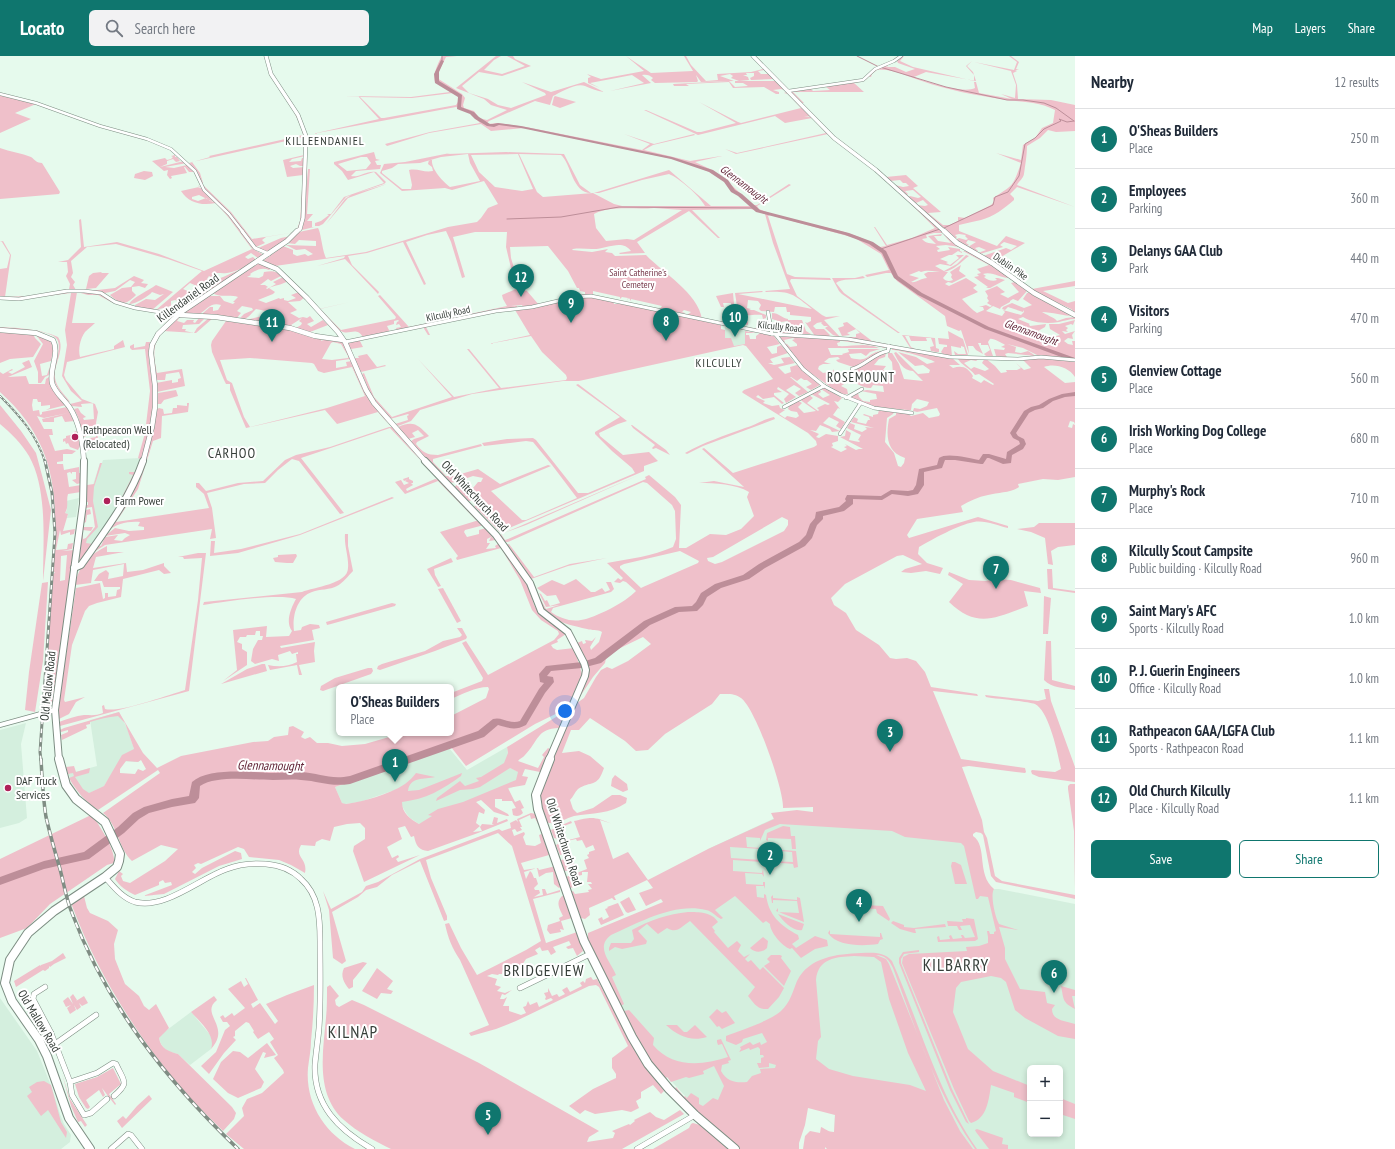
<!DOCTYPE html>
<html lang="en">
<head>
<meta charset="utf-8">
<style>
	body { margin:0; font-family:"PT Sans Narrow",sans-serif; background:#f2f2f3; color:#1f2937 }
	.controls { position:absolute; right:12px; bottom:12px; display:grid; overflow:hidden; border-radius:6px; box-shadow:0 2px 6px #0003 }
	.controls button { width:36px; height:36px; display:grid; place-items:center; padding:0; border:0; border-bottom:1px solid #e0e1e3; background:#fff; color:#1f2937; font:20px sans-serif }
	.you { position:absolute; left:565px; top:655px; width:14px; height:14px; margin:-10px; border:3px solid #fff; border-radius:50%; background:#1a73e8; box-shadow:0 0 0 6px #1a73e833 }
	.badge { display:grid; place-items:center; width:26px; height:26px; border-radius:50%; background:#0f766e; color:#fff; font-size:13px; font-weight:700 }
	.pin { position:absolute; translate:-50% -33px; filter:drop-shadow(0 1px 2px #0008) }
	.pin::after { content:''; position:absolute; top:21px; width:14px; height:12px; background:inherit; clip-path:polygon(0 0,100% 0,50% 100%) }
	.popup { position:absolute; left:336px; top:628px; width:118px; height:52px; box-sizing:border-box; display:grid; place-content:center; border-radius:6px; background:#fff; filter:drop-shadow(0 1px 3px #0005); font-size:13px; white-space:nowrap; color:#747a83 }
	.popup b { font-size:15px; color:#1f2937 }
	.popup::after { content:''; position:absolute; left:50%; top:100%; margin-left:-8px; border:8px solid transparent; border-top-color:#fff }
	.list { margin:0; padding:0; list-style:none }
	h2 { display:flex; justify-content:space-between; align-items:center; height:52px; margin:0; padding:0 16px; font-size:17px }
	h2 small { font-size:13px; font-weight:400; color:#747a83 }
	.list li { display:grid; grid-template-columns:26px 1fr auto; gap:12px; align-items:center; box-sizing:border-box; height:60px; padding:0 16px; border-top:1px solid #e0e1e3 }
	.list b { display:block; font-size:15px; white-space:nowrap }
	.list p { margin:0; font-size:13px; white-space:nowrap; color:#747a83 }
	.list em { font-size:13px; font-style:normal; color:#747a83 }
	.actions { display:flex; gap:8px; padding:12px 16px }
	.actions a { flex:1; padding:9px 0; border:1px solid #0f766e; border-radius:6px; text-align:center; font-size:14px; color:#0f766e }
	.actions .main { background:#0f766e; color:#fff }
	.icon { flex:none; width:22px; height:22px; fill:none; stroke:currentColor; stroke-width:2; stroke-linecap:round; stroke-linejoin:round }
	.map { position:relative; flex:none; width:1075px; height:1093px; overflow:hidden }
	header { display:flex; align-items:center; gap:24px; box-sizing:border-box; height:56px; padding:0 20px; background:#0f766e; color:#fff }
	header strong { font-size:19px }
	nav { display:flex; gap:22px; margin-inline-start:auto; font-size:14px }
	.search { width:280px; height:36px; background:#f2f2f3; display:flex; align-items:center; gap:10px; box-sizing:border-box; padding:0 14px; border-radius:6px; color:#747a83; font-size:15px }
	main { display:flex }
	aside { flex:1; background:#fff }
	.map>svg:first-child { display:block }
	.built { fill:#d4efde; fill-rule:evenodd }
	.green { fill:#efc0ca; fill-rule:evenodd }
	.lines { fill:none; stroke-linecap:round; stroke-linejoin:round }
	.stream { stroke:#bd8e99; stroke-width:1 }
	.river { fill:#bd8e99; fill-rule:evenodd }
	.street-far3-casing { stroke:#7c8d82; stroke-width:3.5 }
	.street-far2-casing { stroke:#7c8d82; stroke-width:4 }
	.street-far1-casing { stroke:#7c8d82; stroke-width:5.5 }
	.street-casing { stroke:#7c8d82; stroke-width:6 }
	.secondary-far3-casing { stroke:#7c8d82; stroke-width:4.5 }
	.secondary-far2-casing { stroke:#7c8d82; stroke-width:5.5 }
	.secondary-far1-casing { stroke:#7c8d82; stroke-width:8 }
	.secondary-casing { stroke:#7c8d82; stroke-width:10 }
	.street-far3 { stroke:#fff; stroke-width:2.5 }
	.street-far2 { stroke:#fff; stroke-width:3 }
	.street-far1 { stroke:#fff; stroke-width:4 }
	.street { stroke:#fff; stroke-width:5 }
	.secondary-far3 { stroke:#fff; stroke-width:3.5 }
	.secondary-far2 { stroke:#fff; stroke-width:4.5 }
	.secondary-far1 { stroke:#fff; stroke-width:6 }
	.secondary { stroke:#fff; stroke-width:8 }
	.rail-far2-casing { stroke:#808d84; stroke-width:2 }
	.rail-far1-casing { stroke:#808d84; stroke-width:3 }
	.rail-casing { stroke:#808d84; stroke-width:3.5 }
	.rail-far2 { stroke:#fff; stroke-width:1; stroke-dasharray:2.5; stroke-linecap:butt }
	.rail-far1 { stroke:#fff; stroke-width:1.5; stroke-dasharray:4.5; stroke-linecap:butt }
	.rail { stroke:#fff; stroke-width:2; stroke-dasharray:6; stroke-linecap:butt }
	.poi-dot { fill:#af2159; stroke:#fff; stroke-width:1.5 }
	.labels { text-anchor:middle; stroke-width:4; stroke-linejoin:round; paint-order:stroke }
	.far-street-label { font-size:10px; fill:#363e39; stroke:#fff }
	.far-park-label { font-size:10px; fill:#783a4c; stroke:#fff }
	.far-water-label { font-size:11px; font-style:italic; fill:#63273a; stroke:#fff }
	.far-quarter-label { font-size:12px; letter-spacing:1px; fill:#363e39; stroke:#fff }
	.street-label { font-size:12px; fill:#363e39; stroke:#fff }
	.poi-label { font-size:12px; fill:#363e39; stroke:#fff; text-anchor:start }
	.neighbourhood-label { font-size:13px; letter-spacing:1px; fill:#363e39; stroke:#fff }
	.water-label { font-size:13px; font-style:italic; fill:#63273a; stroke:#fff }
	.quarter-label { font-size:14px; letter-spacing:1px; fill:#363e39; stroke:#fff }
	.near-neighbourhood-label { font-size:16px; letter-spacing:1px; fill:#363e39; stroke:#fff }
	.near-quarter-label { font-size:17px; letter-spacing:1px; fill:#363e39; stroke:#fff }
</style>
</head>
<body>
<header>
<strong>Locato</strong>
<div class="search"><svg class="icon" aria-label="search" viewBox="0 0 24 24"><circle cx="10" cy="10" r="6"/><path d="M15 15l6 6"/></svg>Search here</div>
<nav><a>Map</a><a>Layers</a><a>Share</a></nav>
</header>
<main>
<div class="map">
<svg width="1075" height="1093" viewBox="0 0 1075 1093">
	<rect width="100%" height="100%" fill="#e6faed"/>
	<g class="built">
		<polygon points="725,271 745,275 745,288 734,290 725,282"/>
		<polygon points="140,402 136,417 121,447 91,489 85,489 85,483 95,471 92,432 100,407 102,407 103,404"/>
		<polygon points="79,442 76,461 67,462 68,458 65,457 67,454 66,445"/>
		<polygon points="119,656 127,672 134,693 141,703 138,706 120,705 104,730 82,741 68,718 97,710 90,664"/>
		<polygon points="26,667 21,688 27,762 19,767 0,772 0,674"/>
		<polygon points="507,691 510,712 523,718 518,729 419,768 410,762 406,757 402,750 402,741 392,735 360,746 345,748 342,747 335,731 449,692 467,714"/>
		<path d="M779,760l190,21 17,52h13l76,15v245h-234l-7,-2 1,-38 -38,-4 -50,44 -60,-51 -26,-28 -12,-16 -27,-46 -20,-45 -7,-21 84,-42 29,-51zM1030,1012h30v66h-30z"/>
		<polygon points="0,942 37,995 52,1032 60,1058 64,1068 71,1079 70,1086 61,1093 0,1093"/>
		<polygon points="191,956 212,981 213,987 211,993 190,1009 178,998 167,995 161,988 159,982 163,977"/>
	</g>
	<g class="green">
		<path d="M442,0h15l-11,1 -8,16 -1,5 25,16 3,4 -2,7 1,3 10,3 5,7 8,2 20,-10 -16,-5 -7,-6 -28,-11 40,-32h5l-7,4 -10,10 18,4 23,-8 -18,-10h6l2,3 16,7 -29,10 -23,-4 -17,14 7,7 19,6 10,6 13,3 35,-13 -1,-2 -23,-11 29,10 33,-10 20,10c-7,-1 -14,-4 -19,-6 -8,-4 -26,7 -32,10l-3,9 -15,-4 -46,20 -2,2 1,1 9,-1 29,4 116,23 8,-6 -26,-10 30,10 40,-10 1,1 -42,10 -9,5 46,11 31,-5h1l-27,6 17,8 14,10 27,25h4l32,-21 2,1 -34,21 2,3c39,17 84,16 121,38l6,-1 -12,-19h1l12,18 25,-7 23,-10 -30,-30 39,35h-10l-8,2 1,3 -5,1c4,5 9,4 14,5l-8,-8 14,-2 -1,2h-7l4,5 13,2 -7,-8h2l14,12 -14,-2 -10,1 4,3 -3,1 1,2 12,-2 -2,-3 12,2v2l2,1v1l-4,-2 -6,4h-3l-9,4 8,3 -2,1 4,2 9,-7 -3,-3h8l-13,11 -11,-2 -5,2 9,5 13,-7 9,-9 3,1c-8,6 -15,14 -25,16 -8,0 -16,-3 -23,0l-2,-1 -10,4 10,3 -8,4c6,1 10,-4 16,-4l-3,-4 4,-2h20l-5,6c2,3 6,4 10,2l-2,-3 1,-2 -2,-3 11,-7 -2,6 7,5 -14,7 -4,-1 -3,2 4,2 17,-8 11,7 -4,3 5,4 -16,7c5,5 10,11 15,14l7,-3 -1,-3h-4l7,-2 4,2 2,-1 -5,-3 2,-2 -2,-3 1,-2 -3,-5 12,-5 8,6 -5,2 8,4 11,-6 -8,-9 4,-1 12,9 -9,10 -5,-2 -3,2v1l-9,5 -1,2 -7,-3 -7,5 16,5 3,-4 -2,-2 18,5 3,-3v-2l-1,2 -15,-5 -3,3 -3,-1 1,-2 9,-4 12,5 8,-3 -9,-6 4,-6 4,-1 44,24c-12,0 -23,-4 -33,-4 4,3 12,5 15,9l9,-3 9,-1v2c-6,0 -11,2 -16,3 -12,2 -26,1 -36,-5l-5,2 12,5h-1l1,2 16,-2 -1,3 -7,4 11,7 11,-3 -10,-6 -1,-5h10l16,-4 -2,5 -2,-1 -6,2 3,2 -2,2 2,2 -6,-1 3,3 10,-3 -3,4 1,4 -5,-1 -4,3 4,3 5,1 -1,-4h3v17l-4,1 -32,-3 -16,-8 -16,-4 9,3 -1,5 6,1 7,-2 5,3 2,2 -27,-3 -3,1 2,3 -11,-1 -2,-7 10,1 1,-2 -4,-1 4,-2c-3,-2 -12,-7 -15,-6l-2,3 5,14h-7l-2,-2 6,-4 -2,-5h-7v-2h-3l5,11 -7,-4 -3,-4h-5l1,8 -8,-24 -2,1 -12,-5 -2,-10 -48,-35 -6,-8h-5l-19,4 -2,-2 24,-5 -8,-16 -26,-16 -85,-23 -2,1 19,58 8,3 35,1 1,2 -36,-1h-4l-1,2 7,15 25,19 4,2 14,-1 -16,4 16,17 -7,-2 -8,-7 3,-2h-4l-3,-3 1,-1 -5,1 -4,3 3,3h8l6,6 -1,1h-14l-10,-14 2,1 4,-2v-4l-21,-2v-3h-3l-1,-5h-11l-1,5 -13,-1 -2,-2 2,-4 -3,-4 -10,-1 -1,8 4,1 -2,1h5l12,5v3l-3,1 -1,-4c-7,-1 -13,1 -18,0l1,-3 -4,-1 -1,2h-2l-3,-20 27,-2 1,1 -25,2 74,15c-19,-15 -21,-18 -46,-17l-1,-1 25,-2 -17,-46 -8,-29 -14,-5 -59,1 28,28h-2l-29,-27 -52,31 8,11 -25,1 -1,-1 12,-2c-9,-13 -26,-1 -39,-2 -6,0 -12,-1 -19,0l-1,1 20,2 16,-3 -3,3 7,1 3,3 31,-1c17,18 52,38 56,64l-15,-4 4,-3 -7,-2 -2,2 3,1 -1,1 -24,-5 2,-3 -31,-7v2l-2,-3 -2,2 1,-2 -6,-1 -2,2v-2l-27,-6v4l-14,1 6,-2v-2l-5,-1 -1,-3h-2l-9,-17 -20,-25 -38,1 1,11 3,10h-3l-5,-21 1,-15h-32l-22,5 12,40 -3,1 -11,-36 -5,-11 -19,4 -21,7 20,42 -2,1 -21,-43 -36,11 -19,3 4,9 27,27 -1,2 -33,-35 -28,7 27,-8 1,-2 -70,10 -12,-5 20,-15 10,4v4l4,2 8,-2 3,2 5,-2 -8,-5 -9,1 -10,-5 30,1v-5l-17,-1 -4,4 -8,-1 12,-11 19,-4c3,4 4,22 8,30l40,-6 82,-25 29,-5 4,-4 7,-10 10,-4 -14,-23 -32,9 -7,-2 -43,3 -22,-18 4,-9 21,-2 45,-9 -3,1 59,-2 58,2 16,31 11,8c-19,0 -20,-30 -30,-38l-42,-1 18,38 6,5 50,-4 21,11 8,2h128l-11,-11 -7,-4 -8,-10 -14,-9 -32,-12 -154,-32 -33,3 -10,-7 -52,9 -42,13 -2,-2 45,-12 50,-9 -10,-10 -14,-6 -144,27 67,-15 -21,-23h-12l65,1 39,-5 -6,-6 -9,-4c-2,-9 3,-19 7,-26zM453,37l6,3 1,3 -4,6 -72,13h-3l-21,-21 52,1zM468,98l2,9 10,18 -30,6c-7,-5 -19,-18 -18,-27h-3l-1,4 4,3 1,4c-9,2 -15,-3 -24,-1l3,15 -1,4h-9l-20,-16v-2l10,-3 6,-4 22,-1 21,-6zM518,98l15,35 -11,2 -27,-4 -16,-15 -8,-17zM654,152l28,2 -48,30 -7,-1 -21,2 -10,-13 -2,-14c18,-9 40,-4 60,-6z"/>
		<path d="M626,0l25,17 42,-2 -9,-15h2l5,9 15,16 12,-1 -1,-6 34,-2 12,-3 4,3 -3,-2 -6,1 3,3h8l5,5 -23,1 -1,-2 4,-2v-3h-8l1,2h-4l5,2 1,3 -10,1 -8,-3 2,-2 -3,-2 -10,2 14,5 -33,1 -5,-7 2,6 -1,1 -42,1 -4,-3 2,-2c-3,-3 -7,-4 -11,-3l9,8 -41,8 34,-8 -12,-8 -42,8 10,5 -12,-5v-5l3,-1 -4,-3 14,5 43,-8z"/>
		<path d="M902,0h2l-4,5 13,6 61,14v-6l-8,-9 6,-5 -5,5 6,6 3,9 -50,-9 -12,5c12,5 49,17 61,11l-1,-6h2l3,11 33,6 -11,-5 14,4 1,-13 -5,-14 -37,-9 40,8 3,-8 -8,-6h2l8,6 -3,7 3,1h-4l2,1 -4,2 4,12 1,14 33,1 24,5v26l-19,1 -8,-2 -8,8 -13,8c0,10 -2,19 -3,28 -1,5 -5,7 -7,11l58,22 -58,-20 -7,7 4,4v2c-9,8 -21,17 -33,20 -8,2 -15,3 -22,5v6l38,15 9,-10 19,7 -31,18 38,28 43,-8v5l-32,5 25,12 7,-2v12l-4,-4 -35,-16 -53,-37 23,-8 5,2 6,-4 -13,-4 -4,3 3,2 -23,7 -2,-1 8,-3 -7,-3 -4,1 3,3 -3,2 -7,-6 8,-5 -8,-2 -2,3 3,2 -4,2 -10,-7 4,-2 7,2 2,-1 -3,-3 1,-1 -7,-1 -4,1 2,2 -2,2 -38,-34 8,1 3,-1 -5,-5 -7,3 -8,-6 2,-1 8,2 3,-1 -8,-7 -8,1 3,3 -1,1 -12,-10 8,2 6,-1 -3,-3h-3l-3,-3 -10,1 -4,-4 20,-2 12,11 -5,2 28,24 -13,1 15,12h7l8,-4v-4l7,1 26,-13 3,-3 -1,-4c21,-13 20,-12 28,-35l-25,-10 25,7 2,-15 12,-7 7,-10 11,-5 2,-13c-21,-10 -33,-7 -54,-11 -26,-4 -54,-9 -79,-18 -13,-4 -30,-13 -45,-11l-5,4 -1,3h-2l3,-5 15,-7 1,1 -2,1h9l11,5 9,-3 -17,-6 -1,-2z"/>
		<polygon points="869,22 863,25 854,27 864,36 793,36 804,47 801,47 790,36 811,33 813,35 830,34 826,31 821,31 860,25"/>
		<polygon points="729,25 735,31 748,30 743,27 735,27 735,25 776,25 787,35 781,33 773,34 779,36 779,38 776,38 764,31 733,32 729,26 686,28 689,30 674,30 673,28"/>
		<polygon points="787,36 810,60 804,60 812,61 828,78 736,98 725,93 737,97 826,77 812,62 785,67 775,60 698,79 644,54 646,54 697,76 701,76 736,67 699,46 738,66 741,67 801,52 788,38 784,37"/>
		<polygon points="0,39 36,48 15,57 31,63 0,77"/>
		<polygon points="555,40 576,46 560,52 552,49 554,41"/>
		<path d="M293,54h1c8,15 13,29 11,46l-13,3 -3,3 12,-1 1,-3h3v8h-5l-4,-2 -6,2 3,2 12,-1c-1,13 -1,54 -8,64 -5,6 -13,11 -19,15 -7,5 -12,7 -20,2l23,-10 10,-2 2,-2 -3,-1 -24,4 -4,3 3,3 -9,4 -26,-33 -25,-25 -3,-5 29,28 21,27 44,-7 4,-11 3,-46 -16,2 -4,-17 21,-5v-18l-112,25 8,11 3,10 -1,1 -4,-11 -9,-10 21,-6 -1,-1 94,-21 -1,-6z"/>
		<path d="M0,92c10,4 22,5 31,9 4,3 6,6 11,6l18,29 -1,2 -59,5z"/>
		<path d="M374,96l2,7 4,1 -5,1 2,4h4l-1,4 -24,2 -5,5c8,2 16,-6 25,-4l10,10 -2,2 -27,9 30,-9 -39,14 -22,26 19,-25 6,-4 -5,2 -23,27 -4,2h-4v-3l6,-2 8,-6 -2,-1h4l13,-17 40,-14 -10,-11 -26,8 -6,-9 -8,-7v-2zM361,101h6l4,6 -5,6 -19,2 -9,-7z"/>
		<polygon points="175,99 175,101 177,101 180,105 176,106 173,103 167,105 167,108 160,111 184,105 187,107 165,111 174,112 187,109 194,116 189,116 185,111 184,111 187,117 171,120 172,122 170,123 167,119 168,114 164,115 152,105 165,102 167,104 171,103 173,101 171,100"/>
		<polygon points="308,113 310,113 307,158 313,158 307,165 312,165 312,171 314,171 302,174"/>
		<path d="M669,114l42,36h-6c-5,-10 -26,-28 -36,-32l-27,6 -43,13h-5z"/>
		<polygon points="144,115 152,116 153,120 145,124 134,122 135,118"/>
		<path d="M198,129l2,2 -2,1h3l13,12 -3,1 -12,-6 -7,2v2l6,2 8,-3 4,3 6,1 15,16 22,31 11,6 -6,3 -7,-5 -6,4 3,2 5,-2 3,3c-9,7 -18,11 -29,13 -6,1 -10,-1 -15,1l1,1 -2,2 -2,-1 -2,3c15,2 19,-5 33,-9l-27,20 -9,-1 -14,-6 -7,6 9,4 15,-3 2,2 -30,22 -18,-2c7,-7 17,-2 25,-8l-11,-4 -4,1v5l-15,4 46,-39 -34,-12 -52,-15 -29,3 -16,14 2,12 -2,4 4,5 -2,3 3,5 -57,8 -19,-1v-28l7,-1 3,-13 -8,-13h-2l3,-1 8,14 -6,42 23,-1 41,-7 1,-5 -4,-8 2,-4 -1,-10h-9l10,-2 13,-13 -2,-27 2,-1 3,28 33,-5 42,12 45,17 48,-22 -23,-31 -13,-15c-15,3 -27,0 -35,-12l18,-4z"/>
		<path d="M963,195c11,-2 38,21 48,27 -10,1 -18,-7 -28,-4l3,2 -2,1c3,3 9,5 13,3l-2,-2h3l7,2 -15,8h-4l2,-1 -14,-10 5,-1 -2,-2 4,-1 -4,-4 12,-4z"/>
		<path d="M259,207l13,5 -3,2c-7,-3 -13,0 -19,4l1,1 -4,2 12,1 4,-2 1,-4c7,-1 12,-2 17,4l-10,5 -3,-2 -8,6h5l3,2 -2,1 1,1 9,-5 -3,-2 10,-5 5,4c-6,4 -13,4 -19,7l6,4 -2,2 -15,6 8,3 13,-5 1,1 4,-1v2l4,1 8,-3 -5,-3 8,-3 6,5 -5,4 -12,1 9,8 -7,3 9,5 4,-1 4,1 3,-2 4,5 -7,3 4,3 12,-7 5,5 -18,7 -14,-4 5,-3 1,-2 -3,-2 3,-3 -11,7 3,2 -18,-3 9,-6 -8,-3 -5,4 2,2v3l-28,-4 16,-4 4,-5 -10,-2c-6,6 -10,12 -18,11l6,-6 9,-4 -1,-2 -10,-2 -5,5 4,2 -5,6 -33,-4v-2l7,-6h3v4l5,-1 3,-5c-11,-3 -14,5 -23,10l-14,-2 25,-17h11l4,5 9,3 2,-2h-2l5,-5c-8,-3 -19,1 -25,-4z"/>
		<path d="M511,214h4l4,19 8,2 12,14 -16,2 -1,-2 -11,1h6v2l-120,22 -1,-2 5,-1 -2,-3 -3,1 1,-3 2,-1 -1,-1 -4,1v3l-7,2 3,6 -27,5c-7,-11 -14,-1 -22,-6 -8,-4 -16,-15 -22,-22l31,-7 -30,7 21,21 54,-11 1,-2 -18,-21 2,-1 29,32 98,-21 -4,-7 -1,-4 14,-6 -3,-18z"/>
		<polygon points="102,216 101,217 109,217 96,232 86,233 89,220 93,217"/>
		<path d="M134,220l10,4 -3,3 7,1 -3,4 -6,-2 -7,1v4l4,4c-12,12 -16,9 -26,0l12,-7 9,-1 4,-5 -5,-2 -15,11 -10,2 -16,-2 26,-3z"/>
		<path d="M863,220l2,2c-8,2 -24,0 -29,5l8,10 56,40h-2l-56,-39 -3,-3 -7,-13h23z"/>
		<path d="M156,229l17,7 -21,18 -17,-4v-1l11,-6 9,1 9,-6 -4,1 -8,-3c-3,4 -16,12 -23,12 4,-7 19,-13 27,-19z"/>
		<path d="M68,235c11,-1 27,-1 36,4 6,4 9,8 16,10 18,5 37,8 55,11l-12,9 9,-8 -59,-14 -15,-8h-10l-11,-3 -5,31h23c-3,3 -7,6 -10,9 -5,7 -7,17 -5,25l34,-8v-3l9,-6 2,7 -58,15 -3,13 2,5 16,19 13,5 3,8 -2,11 3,24 -13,4 -2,-12 12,-2 -1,-8 -10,3 1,4 -2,1 -6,-20 -4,-8 4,-1 3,5 5,4 -3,1 1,2 10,-1 -1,-16 -12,1 1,3 -10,-1 -2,-2 12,-3 -11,-10 -9,-15 5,-31 -2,-15 6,-37 -54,7h-17l19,-1z"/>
		<polygon points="733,237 736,270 739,271 738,260 745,261 745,264 748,266 748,269 744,268 744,271 765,273 765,271 761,269 764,264 766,266 769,274 765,275 728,269 728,267 734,267 732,256 728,256 728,250 731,250 731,247 723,247 724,251 721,251 716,240"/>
		<path d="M585,241l28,4 1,3h12l95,21v4l4,1v8h6l3,8 11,-2v-13l12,2h-11v2h3l1,4h6v-3l4,-3 13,2 7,9 -13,3 5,7 5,-1v-6l4,-2 7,8 -18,6 3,4h-5l6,2 10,-2 -3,-5 9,-1 5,6 -17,4 7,7 6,-2 -1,-5 7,-2 23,20 -9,5 -5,-3 6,-3 -5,-4h-3l-3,-2 -4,3 -6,-4h-1l18,15 -9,4 -4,-3 6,-4 -7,-4 -8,5 10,7 -10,6 -2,-4 5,-5 -11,-7 -1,2 5,3 -8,1v2l10,8 -2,1 -8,-7 -11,2 -5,-4 -2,2 9,4 -2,2 9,3 7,-1 1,3 5,2 -6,4 6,4 2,-2 9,2 3,-2 -2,-4 -6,-1 -3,-2 1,-3 8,-6 5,3 -4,4 6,6 12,-2 -17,-12 10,-4 4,3 -6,5 11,8 1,-1 -2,-2 8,-4 3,1 2,-1 -19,-10 9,-4 1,2 -3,2 5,4 7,-3 -9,-6 4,-1 17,10 -4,4 -4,-1 6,8 -2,-1 -5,7 12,7 -4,7 -5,-3 3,-4 -10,-5 -6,6 17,8 -8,1 -2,-3 -10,-4 -4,6 -6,-1 9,4 -3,3 3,1 7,-4 12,2v5l-6,2 1,3 -2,1 10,5 6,-3 -3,-2 3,-1 -2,-2 11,6 3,-1h4l-23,-12 5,-1 1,-6 5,3 -2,7 10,2 1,-1 -2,-1 3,-5 -14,-7 3,-5 5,2 -1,4 8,3 5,-3 -2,-2 9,1 -23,-6 3,-5 4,2 -1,3 9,2 2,-4h2l-1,-3 -6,-2 1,-1 9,3v-2l5,-1 1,-4 15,2 -1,2 -6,4 -2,24 9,11 4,13 3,1 3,-4 1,-5c-19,-6 -19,-23 -16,-39l7,-4v-3l11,1 4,3 12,-3 6,5 10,-2 1,-2 -3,-6 -20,4 -4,-1 1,-3 6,1 7,-3 2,-4 -12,-3 -5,5 -1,6h-3l-32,-3 -24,-7v-3l6,-4 1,4 4,4 7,1v-2l7,-1 -1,-5 -15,-3 6,-1 17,2 -1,-6 -10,-1 -2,3c-8,1 -14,-6 -22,-7l-8,5 6,3 1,5 -6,1 -40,-28 -19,-24 4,1 3,3 7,-1v-2l-5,-4 3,-1 -2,-1 -9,2 1,2 -3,1 -2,-6 12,-1 50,3 44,8 -2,1 -6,-2 -43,-6 5,1v1l-3,1 1,3c13,1 28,-4 41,2h-51l3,7h12l-1,-1 7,-2 -1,-3h32l-10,3 -4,4 -5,-3 -12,1 2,4c20,5 14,-5 31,-7l-26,17 -18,-6 -2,-2 4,-1 -2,-2 -9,1 -5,4 7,2h-8l-4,2 -1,3 5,4 6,-1v-2l4,1 1,-2v3l-5,1 4,5v3c2,1 6,1 7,0l-3,-2h6l-1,-2 4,-1v-2l5,-1 32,-21 3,1 -1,4 -6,2 -5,6 12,1 -3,4 10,3 -1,-11 -4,-5v-4h4l7,11 5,15 19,2 -10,-10c-10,0 -15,-10 -19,-18l2,-1 22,22 11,-1 1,-3 -7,-5 -8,1 -17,-14 18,5 11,7 8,-2c-6,-4 -35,-12 -43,-12v-2l60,10 8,7h-11l4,3c10,-3 15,0 20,8l-1,2 9,5 3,-3 9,5 1,-1 -15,-10 -4,1c-5,-7 -14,-10 -17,-16l22,-1 -4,3 -5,-1 -7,3 7,6 3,-2 11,4 4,-2 -7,-6 3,-5 10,8 6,7 6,-1 -1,-2h11l4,-2 -5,-5 8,7 7,-2 -8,-8 20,-2 32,4v15c-6,-10 -21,-14 -31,-10l21,16 10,-1v42l-1,-2 -4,-1 -2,6 4,1 1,-4 2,1v52l-17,3 -15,-1 -25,5 1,3c-9,6 -21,5 -31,8 -10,2 -19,6 -27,11l2,6 -46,7 -10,16 2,3 69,-21 30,9v2c-10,-2 -23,-8 -34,-6 -16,3 -41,17 -55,25l-1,7 9,9 16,5 -3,6 -14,-3 -15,2 -10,-1 4,-3 17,-5 -19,-9 -6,1 -52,28 -14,14 3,7 12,8 10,17 23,15 11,13 6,1 11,-1 9,3 9,11 6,15 46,7 1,2 -45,-5 28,68 57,8 7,1 1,4 -1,1 -56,-7 -7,1 20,53 2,12 3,6 8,38 7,5 73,14v4l-4,-1 -75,-16 -5,-6 -8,-41 -2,-2 -5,-1 -3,2v2c15,10 3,38 21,53 -4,6 1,28 5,35l19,6 -19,-3 6,21v11l15,30 25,3 2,11 8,2 -3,4c0,12 14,12 23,15v15l-17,-3 -33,-18 -10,-8 -9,-28 -5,-4 -10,-2 -30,6 -5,6 -3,24 15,37 25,22 37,15v17l-16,-6v-4l-23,-8c-2,14 -4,34 -20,38l-2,-2 -15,-32 -52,-126 1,-6 6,-3 58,-3 -1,-4 13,-1 9,-3v-6l-1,-6h2l1,3h4v-2l2,-1 -8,-34 -8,-1 -2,3h-2l-12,-53 -3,-3 -56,-6 -13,-6 -112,-7 -15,6 -5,11v-3l-14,-1 1,10 14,1v-3l2,1 -1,7 -1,-4 -31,-2 1,11 31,2v-3l2,2 -2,6v-3l-29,-2v11l29,2 1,-4 1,8 -2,-3 -17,-1 1,11 17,1v-3h2v7l-1,-3h-8l1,11 7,1v-4l2,1c3,21 14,30 32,40l1,4 -7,5 4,4 19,-12 12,4 1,6 -13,3 -14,9 -9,-10 -2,1c-8,-3 -20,-17 -20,-25l-4,-3 -3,2 -28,-27 -20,14 8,8 -2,1c-6,-3 -9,-8 -15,-9 -31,-8 -68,13 -95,25 -16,12 -1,26 5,40l-4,2 12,27 -3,2 3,5 5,-1 25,28 -1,7c20,23 48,21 75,12l-6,-13 -4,1 -1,-3v-2l4,-1 10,21 -3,1 1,2 -7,2 -1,6c6,11 15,12 26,11l5,-6 9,-3 -1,-4 15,-1 1,-3 -7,-2v4l-10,1 -2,-5h4v-5l3,-1 -1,-2h-3v-6l-2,-2 -8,3 -1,-2 -10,4 2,-3 -1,-2 10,-5 3,3 7,-3 1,3 6,-3 -5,-9 -19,6 -1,3 -6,3 -10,-4v-5c15,-6 44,-15 55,-25 9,-8 12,-20 16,-30 12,-24 40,-27 64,-28 11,0 22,-2 31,8 28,63 45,131 85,188h-2c-38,-54 -59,-119 -82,-181 -4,-8 -8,-13 -17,-13l10,4 3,5 55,136 16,31 13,18h-146l-2,-2v2h-22l2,-13 5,-5 10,2 1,-6c5,2 7,5 13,5l1,-17 -27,-7 -3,17 -6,18v6h-59c-22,-19 -49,-38 -65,-60l1,-2 8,10 1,-1 2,2 4,-5 8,5v6l4,2 10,-8 5,2 6,-14 -10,-20 -11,5 1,3 -15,4 -3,-1 -15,5 -4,-5 -2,2c-32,-36 -52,-83 -73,-126l-4,-14v-6l75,-31 -2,-3 -15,7 -7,-13 14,-5 -6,-8 -33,16 2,4h-2l-2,-2 -23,10 1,7 -5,4 -4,-1 -10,-26 2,-1 2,3 14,-2 -1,-2 4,-1 -4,-5h4l-1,-2h-4l1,-10h-6v3l-10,2 -1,1 3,9 -4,1 -4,-11 21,-8 -3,-9 5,-2 -2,-3 2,-1v-2l6,-2 -2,-5 -7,3 -4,-8 -5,1 -1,-2 -9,2 2,7 -5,1 2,5 -6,1 -4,-10 5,-3 19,-5 -6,-16c19,-5 21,-4 39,3l-13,-4 13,39 15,-7 20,28 60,-31 66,-30 -3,-6 26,-3 16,2v-5l-30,1c1,-18 -27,-99 -42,-110 -6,-5 -14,-4 -21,-4l-8,10 -47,30 -17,16 -12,1 -11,-10 -35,-23 -11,12h-8l-9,23 17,-2 11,5 14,12c-7,21 -13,12 -26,21 -3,3 -5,8 -8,11l3,9 4,4 16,-5 19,-13h8l7,3 -1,5c-16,11 -34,10 -52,13 -10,3 -18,10 -28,6l-3,-5 -4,-16v-6l4,-14 34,-78 7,-5 12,-21 5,-7 6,-3 5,2 16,-8 23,-17 -8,-7 -31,15 -6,6 -1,5 -12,14 -14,21 10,-28 -12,-27 5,-2 1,3 3,-1 -1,-3 7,1 4,-4 -6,10 1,3 8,-8 3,-10c-5,-3 -10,-1 -15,-3 -26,-6 -41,-9 -51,-35l1,-1 9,16 13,-4 -13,2 -7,-14 2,1 4,7 2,-1 3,6 10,-3 -4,-8 -9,1 -10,-8 15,-8 12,5 12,-6 15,13h4l7,-4 3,4 5,-2 -4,-8h5l3,7 -3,3 -58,16 -2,4c8,6 20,10 30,8 14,-2 45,-18 55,-29l-10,-9 -3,-1 -3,2 -6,-1 4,-4 3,2 2,-2 -16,-15c22,-4 46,-7 66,-16l3,-8 -1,-28 -3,-6 -25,-22 -4,-1 -135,60h-4l-4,-7 1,-1 4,6 3,-1 138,-60 -1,-2 4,-2 26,22 6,8 -2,43h7l24,-14 16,1 15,-6 13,-13 -7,-19 2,-5c-13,-8 -34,-9 -50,-9l15,-2 30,6 -42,-38 2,-1 29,25 81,-26 3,-2 -1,-4 -8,-8 -65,-40 -1,-1 2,-2 29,-11 -27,-33 -3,-1 -164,36h-16l-91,13 -52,16 -9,11 -13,5 -3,-2 13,-4 -1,-4 2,-1 -1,-1 -18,5 -2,-1 -17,-22 -9,-22 2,-1 10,24 18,20 60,-20 -34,-38 36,38 45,-9 -32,-39h2l32,39 65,-8 1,-2 -1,-3 -24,-23 -11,-16 -43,8 42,-9 -15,-25 -50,8 -39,9 4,8h-2l-5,-8 -62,13 -1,1 3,6 -12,2 2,7 -5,-13 2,-1 118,-25 73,-11zM782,461l6,3v5l-4,6 -62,31 -7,2 -7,-3 -1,-3 6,-1zM680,495l19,10 -1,2 -55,24 -2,1 -21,-20v-2l4,-2zM854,900l20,1 7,5 8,37 19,54 18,38 -16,-6 -57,-9 -24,-7 -13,-10 2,-18 3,-4 -5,-57c2,-22 20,-23 38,-24z"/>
		<path d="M772,257c7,0 10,5 16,6v1h14l4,11 5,3h-32l-4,-3 -3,-8 4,-1 1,8 5,2h5l2,-6 1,-1 -3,-2 1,-2 -7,1 -9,-3z"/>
		<path d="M182,260h15l-2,2 -10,-2 -6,2 -2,3 7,2 3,-3h7l-1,2 2,1 4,-5 6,-2v2l-6,6 -16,1 -1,4h4l-1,2 9,2 3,-5 13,-11 15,3 -12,-2 -17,15 -33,-2c-12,14 -9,26 -6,42l25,-4 3,17 -28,6 -1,-9 16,-3v3l6,-1v-3l3,-1 -2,-6 -13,2 -1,6h-9c-2,-24 -11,-36 11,-54 4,-4 10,-9 15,-10z"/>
		<path d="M226,265l54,7 42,10 -1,3 5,-2 17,3 7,17 -14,2v7l11,-2 -1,-4 6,-1 19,40 18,24 -11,-13 -41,12 -12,-14 -79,18 -16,-38v-6h-4l-2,-4 -12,-28 -1,-7 1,-4zM333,286l8,2 7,12v2l-16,2 -10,-1 9,-16zM250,302l62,5 2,1 4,7 6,2 28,-6 13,29 -38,12 -77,19 -6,-10 -12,-34 -5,-3 -7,-20z"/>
		<polygon points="847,266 872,285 911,293 902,279 935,282 936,292 939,293 939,296 936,296 931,295 930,291 934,290 931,282 926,282 927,285 911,285 909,280 905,280 911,291 915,293 913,294 848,282 846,281 856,281 856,278 860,277 856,273 847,277 850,279 842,280 838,272 844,270 843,267"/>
		<path d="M0,271c20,1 40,2 58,10 8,12 -5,28 -3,41 1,9 10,17 15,24 -3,-1 -5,-5 -8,-8 -3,-4 -7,-9 -8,-15 -2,-12 11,-34 1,-42 -11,-8 -41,-7 -55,-9z"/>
		<polygon points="0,275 33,278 35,282 41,288 33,301 10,303 0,307"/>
		<polygon points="948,275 963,283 968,299 955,299 954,295 958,298 966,298 964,291 961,290 961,292 951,290 952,300 944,299 941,296 944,291 947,291 947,289 939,288 938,282 949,283"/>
		<polygon points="36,279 52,286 54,290 51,305 40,308 42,320 47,319 50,310 49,319 45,321 41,327 38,327 38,316 34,305 43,288"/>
		<path d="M146,286h4c-4,17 3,35 4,52 0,26 -15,96 -36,111l15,-30 -4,-1v-2h7l4,-13 -2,-1 7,-25 5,-42 -5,-42 -13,1 -2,-2v-2l4,-2v4l11,-2z"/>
		<polygon points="367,298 377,311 385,309 386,310 361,316 354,302 359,302 358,300"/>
		<path d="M29,304l3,7 -24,10 18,-1 3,8h16l1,-5 3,-2 1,4 16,24 -20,5 4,-2v-3l-9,1v-4h-3l-1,-3h-4l-1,6 1,6 6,-1 1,5 2,-1v-2l25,-5 7,14 -9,1 -3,-6 -8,2v4h-11l-1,-3 26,-6 -24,5 -7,-2 7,13h8l1,6h-4l6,16 12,-2 9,2 -4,3h-9v7l-6,1v2h6l1,6 15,-3v6h2v10l-4,1 -5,-4 4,-1v-7h-4v2l-2,-2 -3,1 2,14 12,-2v7l-13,2c-2,6 1,13 -3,19l3,1 -5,17 12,-2 -1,5 -4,1v-3l-9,3 -1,-5 -4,20 11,-1 1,-5 5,-1 -1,6 -10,2 12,-1 -10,80 -9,62 -3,11 -3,3 -5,3 8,-121 1,-13 2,-3h-2c5,-73 6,-127 -53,-180v-20l3,2 9,-5 1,1 -5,2 4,2 13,-7 -3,-4zM67,499l-2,25 -5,1 1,-25z"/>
		<path d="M578,328l49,37 -9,3 -19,9 1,3 23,19 26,-3 9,9 -14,5v5l-144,61 -26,-26 4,-1 2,2 7,-4 -8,-6 -12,5 -14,-14 6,-5 7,2v3h7l5,-6h3l2,-4 -10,-2 -17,6 -7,1 -39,-41 4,-3 10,-3 -6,-6 -6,3 3,4 -7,2 -10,-12c16,-7 20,-2 31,9l-12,6 -1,2c6,8 11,11 22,11l43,-11 1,2 -49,13v3l13,14h8l24,-7 22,15 48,-19 3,1 -60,25 31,29h4l51,-22 -25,-33 -19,-23 -7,-1 -42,5 -2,-3 25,-4 26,-1 3,2 42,53h10l47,-20 -3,-5 -20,-17 -17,-17v-2l25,-15 -44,-32z"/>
		<polygon points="176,334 178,340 164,344 161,348 157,348 158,337"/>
		<path d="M187,347h2l-1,9 -26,4 -1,22 -8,3 -15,48 -22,33 93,-14 -5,-14 -8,-7v-4h3l7,8 32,-8 25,-2 22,-21 11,-5 34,-8 59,-20h3l31,36 -33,-35 -89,30 43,55 -4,1 -41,-53 -7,-2 -14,11 -13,13 -21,1 -37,9 5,15 4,30 -6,1 2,-10 -107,16 -14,9 7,-9 3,1 4,-9 13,-2 -4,5 8,1 3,-3 5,-3 -5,-2 -20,3 10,-8 14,3 15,-1v-3l-6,-1 2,-4c-13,-1 -23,2 -33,9l15,-20 18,-34 16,-67 3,-2 4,1 1,5 8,-1 1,-5h4v-3l10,1z"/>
		<path d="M0,349l21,26 15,22 7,26 8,31 -8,71c0,-39 5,-91 -14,-125 -8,-13 -18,-23 -29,-32z"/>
		<path d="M774,361l1,2 -72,27 -16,8 -2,-1c20,-11 38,-17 60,-25 10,-3 19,-9 29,-11z"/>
		<polygon points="632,369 666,394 670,399 656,392 653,393 652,392 655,389 633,372 631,369"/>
		<polygon points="76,375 78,377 75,378 78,378 80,390 78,394 70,391 68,387 66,388 65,385 63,386 63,383 66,382 66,380 75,378 74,376"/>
		<polygon points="100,407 102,407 94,431 93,445 98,471 87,483 86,487 92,488 116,455 80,505 79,504 83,469 84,471 93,471 91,475 83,474 83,483 86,482 95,471 92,451 86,452 86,454 90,453 91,458 87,459 86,466 84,467 85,449 88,449 88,446 85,446 87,429 94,428"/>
		<polygon points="639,419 526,469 504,477"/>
		<polygon points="409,421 409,423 413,425 413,427 411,427 413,429 406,433 407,435 435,423 440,424 478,463 476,464 438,425 405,438 395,426 401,424 404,429 409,427 405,425 408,423 404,425 403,423"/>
		<polygon points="392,441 394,442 300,479 238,497 210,500 211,485 215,485 214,497 241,493 300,478"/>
		<path d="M479,464l5,5 -19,5 -1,2 3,5 12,-3v-4l7,-2 7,7 -2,1 5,4 -7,1 2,-4 -4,2v4h3l-4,6 10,-1 -1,-2 3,-2 5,4 25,38 6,19 5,9 27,20 -9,6 1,2 -7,3 2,3 4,2 17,-2 8,26 -14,34 -33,16 -69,42 -15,-19 -116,40 7,16 4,1c19,-3 42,-9 59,-20 4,-3 8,-7 11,-11l19,4c-11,3 -25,-1 -27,14l11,-1 43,-17 -1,3c-19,14 -35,23 -59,26 0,11 8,17 17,22l13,-8 -4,-1 10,-6 25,-7 53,-22 2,-8 -8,-4 -30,19 -7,2 -13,1 -24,11 1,-3 23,-17 5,5 14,-5 -3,-3 5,-1 23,-14 4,-10 -1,-6 49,-30 8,-1 -5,12c-22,0 -21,14 -34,27 -2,3 -5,3 -7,6l20,7 6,-11 -2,-2 6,-7 2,1 -10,23 -15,-3 -3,7 6,1 -3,8 -17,3 7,14 5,-2 4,8 -3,1 2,4c-3,3 -6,4 -10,2l-1,-6 4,-1 -4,-7h-10v-2h-7v8l13,7 1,2h-2l-13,-4 -13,-12 -5,2 9,8 -1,4 -5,-2 -3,11 4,3 -7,6 9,-1 -2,-4 2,-3 12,1 -2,-1 2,-7 4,1 -1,5 10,-4 1,2 -30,12 -50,18c-9,-1 -12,-5 -14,-15l-3,1 -6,-11 -7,2 4,11 -15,8 5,11 6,-3 1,2 -3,2 2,3 22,-7 -56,27 -11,-31 1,-5 11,-7v-11l-5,-5 -13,1 -13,3 -4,14 -8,-2 -6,3 -1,4 -14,-1c-7,13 7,13 4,28l-14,-8 -12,-5 -30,-3 -5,-8 -6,-2 -37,17 -3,-1 -4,2 2,3 -4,4 3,2 7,-6 33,-17 6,2 1,6 -23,7 -55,28 -21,2 29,-11 -1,-3 -6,1 -2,-3 -4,2v3l-24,10c-8,-4 -15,-8 -20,-16l4,-8 4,3 -2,2 2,5 7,2 35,-22 13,-12 -17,-4 -29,16c-14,-13 -14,-36 -29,-48l57,-40 -2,-3 -60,40c-12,-8 -22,-19 -29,-32l5,-2 -1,-3 -5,1 -2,-7 8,-1 2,6 14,-4 -1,5 -14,4 8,12 6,4 15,-7 18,-31 12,-6 -9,-26 -7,-7c-10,1 -19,3 -28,6v2l-4,1 1,3 -25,12 -1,-5 7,-3v-2l-7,2 -1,-2 4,-2 55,-16 24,41 14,15 24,-12 72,-14 15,-1 6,-4 14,-2 1,-8 4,-1 11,6 -3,5 4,2 5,-2 7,6h11l14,3 23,-2 38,-11h48v-17l35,-18 3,-9 -1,-2c-13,0 -25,7 -37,12v-6l31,-12 1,-3 -21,-35 4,-2 22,34 66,-35 5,-6 -1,-3 -17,-11 -9,-10 -12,-30 -19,-32 -44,12 -1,-2 2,-2 -18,-24zM141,704l5,9 -3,2 -5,-2 -3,5 -15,-1v-4l6,-8 12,1z"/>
		<polygon points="1039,467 1075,467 1075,489 1058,491 1051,495 1053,509 1048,508 1045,482 1031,476 1017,473 1034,471"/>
		<path d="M345,478h3v12l5,25c-5,5 -10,12 -16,15 -7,4 -17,3 -25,6 -15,5 -20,24 -18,39l7,-1 1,-3 8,-3 9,1 1,3 -8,2 2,10 -34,6 1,2 34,-6 -1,9 1,11 -16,3 3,10h-3l-2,-10 -27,5 -2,-5c10,2 19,2 29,-3l-1,-8h2v-2l-6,2 -2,-3 -12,4 1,6 -7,-2 -17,5 -4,-3 2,-12 5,-9h4l1,-4h-3v-5h-4l-1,4h-8l-1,2h-6l-3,5 5,2v5l5,3v13l-24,16 14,-11 -4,-40 34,-4 -1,11 23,-1 3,-5c-7,-9 -1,-23 4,-32 -19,-6 -71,3 -93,6l1,-3 98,-10c12,-5 46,-8 46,-24 1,-11 -4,-22 -3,-34z"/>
		<polygon points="509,488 534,521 570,508 607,502 568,510 531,523 505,489"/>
		<path d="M107,490v6h17l-28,5 -3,11 33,-5 1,9 16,-2 21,-7v3l7,7 -7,1 -5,-4 -36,9 -2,18 -24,6 -8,3 -4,5 -13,34 -8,55 1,2 20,-5 -9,5 -7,12 -10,5v-16l17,-115 24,-5 3,16 2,-1v-5h3v4l8,-1 1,-6 3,-1v-2h-16l-2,-6h-8l5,-7 7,-4 3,3 -1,6 15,-3 1,-12 -31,6 -2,13 -16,2c4,-20 14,-30 32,-39z"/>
		<path d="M198,497h8l-17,138 -129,35 -1,-4c8,-3 17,-6 25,-7 7,0 12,1 19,-2l-1,-7 2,-1 1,4c15,4 63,-14 80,-19l13,-90 4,-42 -18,1 -1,-2h-5z"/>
		<polygon points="296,498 297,500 293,507 287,507 275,506 273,502 278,501 278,499"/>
		<polygon points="451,502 453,506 434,513 435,519 441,530 438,531 427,513"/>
		<polygon points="1047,513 1052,513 1053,532 1075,535 1075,537 1048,533"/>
		<path d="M949,516l20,8 17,1 10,-2 15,1 29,8 1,5 -17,-2 4,15c-33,12 -51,23 -79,-4l14,-18 -15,-9z"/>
		<polygon points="48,526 43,605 35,656 25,654 29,616 42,527"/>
		<polygon points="443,532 461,565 457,567 438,533"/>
		<polygon points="1044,540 1051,542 1048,578 1043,578"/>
		<polygon points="392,547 396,548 395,550 331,568 327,569 326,566"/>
		<polygon points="457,572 462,572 467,581 466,583 435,595 380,614 377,613 378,610 382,608 425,595 443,585 460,581 462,579"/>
		<path d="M1046,585h5l1,39 23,6v4c-11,-2 -23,-2 -31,-10z"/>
		<polygon points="262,608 265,608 267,615 221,628 247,613"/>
		<polygon points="368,612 372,612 373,615 371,618 323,635 320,634 321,630 335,622"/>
		<path d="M1044,633h5l2,12 24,66v15l-36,-5 -7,-3 -1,-3 1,-1 23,2 6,-3c-3,-15 -12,-58 -26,-65 -8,-3 -39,-5 -49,-7l-1,-2 53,6 8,-2z"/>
		<polygon points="615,719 627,728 628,734 623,736 611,730 612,723"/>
		<polygon points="1070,728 1075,728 1075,833 1074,775 1068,733 1068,730"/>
		<path d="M531,757l5,1 4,9 -2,1 -3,-6 -4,1 -1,-4 -11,5 3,7h-2l2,3 -5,2 -2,-3 -3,1 2,6 10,-4 1,2 -2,3 3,8 9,1 6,-3 -2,-8 5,-2 5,22 -28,8 3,7 14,-2 1,2 17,-4 6,20 -3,2 -5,-4 -1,-12 -7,1 -7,4 -2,-9 -13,4 2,7 4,-8 2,2 2,5h2l2,6 -4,4 1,2h4l1,3 -6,4 9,-2 -1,-6h3l2,5 13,-4v2l-27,7 13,44 31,-11 6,19 -6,5 -4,-8 -5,1 -2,-2 5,-2 -2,-4 -16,6 3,5 -5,3 -3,-5 -6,1 -2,-4 -5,3 3,4 -12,5 -4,6 -6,1 2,6h-5l-4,-8 -3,2 3,5 -6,-1 -1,4h-3l-1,1 -6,-1 -5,2 10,3 -2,6 6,2 -4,4 8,2 7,-3 -7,5 -3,-1 -2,5h4l3,-2 -4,9h6v5l12,4 5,-2 -3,-6 3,-1 2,-5 2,4 7,-3 2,5 14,-7 -2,-2 -5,2 -1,-1 1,-2 -2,-4 4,-1v-4l4,8 5,-2 2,3 6,-3 -3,-4 5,-3 3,5 12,-6 -2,-3 3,-2 2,2 1,-4 5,-2 2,3 4,-1c21,38 39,78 67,112l-3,3 -8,-9 -12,7v6l-5,3 3,7 -8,4 -9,-2 -27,4 -10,-4 -5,4 -11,-8 24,-17 23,-11v-4l-4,-6v-10l16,-12 -29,-59 -3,-2 -7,1 -73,35 -20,8 -25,7 -2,-3 20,-8 -29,-65c-8,-12 -12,-22 -15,-36l4,-1 12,25 16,27 49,-25 15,-9 -29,-95 -14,-13 -72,27 5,18 16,38v4l-3,1 -24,-60 -28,14 -15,12 -11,3 -8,7 -26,15 14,49 -4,3 -9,-6 -4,-48 -6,-19 8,18 31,-17 4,-6 12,-4 42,-23 79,-30 3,2 9,-3 -1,-5 6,-3 2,2 -1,-3z"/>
		<path d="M89,760h4c7,11 23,34 21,47l-7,2 -57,39 -23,24 -27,10v-79z"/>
		<polygon points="571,765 572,767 561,771 565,781 558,783 554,782 551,774"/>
		<polygon points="783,770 790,771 791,780 795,780 796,793 792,793 791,783 768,782 768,785 766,784 767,777"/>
		<polygon points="769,790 769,793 796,795 798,811 794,812 793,808 770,806 770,809 769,809 769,802 770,805 793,806 792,796 769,794 769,798 767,796 767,791"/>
		<polygon points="574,801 573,806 576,811 575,814 564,815 561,804"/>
		<polygon points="952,806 955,806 961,809 967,828 955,828 951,810"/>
		<polygon points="773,839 773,842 797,844 797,841 800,842 804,866 776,855 778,852 778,856 799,857 797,845 773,844 773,847 772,847 771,841"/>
		<path d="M84,840l3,12 3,5 18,8 10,9 -4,14 1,15 10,25 14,12 5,10 5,4 7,-6 13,24 -10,10c2,11 9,13 19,16l54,53 4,6 -2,6 -11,12c-14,-14 -29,-28 -42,-43 -46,-55 -85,-117 -110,-185z"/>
		<path d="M562,840h2l8,22 -11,3 3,9 -4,-1 1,3 -11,2 -3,-4 1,-5 12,-4 -1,-3 4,-2c-3,-7 -8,-13 -1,-20z"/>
		<polygon points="629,841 636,854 628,857 626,856 620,846"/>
		<polygon points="618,847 624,859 601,869 598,863 602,861 603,864 609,861 605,853 608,852 607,851"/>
		<polygon points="846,848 883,850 890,863 889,865 877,857 876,853 849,851 847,853"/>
		<path d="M688,856c11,0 24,0 30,10l-6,5 3,4 -1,1 14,16 9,-7 4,4 -3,6 6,6 6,-3 -5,5 3,3 3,-2 9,10 3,-3 21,21 -5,9 -11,12c-11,1 -14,-6 -20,-13l7,-9 -65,-66c-9,6 -13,13 -23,7l-9,6 -11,-10 -9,7 9,10 -1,3 -24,5 -7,-2 -6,4v-3l2,-5h20l3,-4 -2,-9c18,-10 36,-16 56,-18z"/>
		<path d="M778,858l26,10 -2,6c-9,2 -19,-9 -24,-16z"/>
		<polygon points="966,862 974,863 978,883 975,885 938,886 937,881 939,880 940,884 950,883 949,880 951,879 953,883 962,882 961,879 963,879 965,882 975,881 970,869 960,870 962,874 959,874 957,870 948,870 947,865 963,866 962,863 966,863"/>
		<polygon points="893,865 904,869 904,871 914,872 945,868 946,871 915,873 916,877 914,877 900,873 891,867"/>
		<path d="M830,874v4l50,3v-4h1l2,6 -3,1 -2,4c-14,2 -41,3 -50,-11z"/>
		<path d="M763,881l5,4 -1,7c-5,5 -12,5 -17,0z"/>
		<polygon points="919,894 919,896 904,898 901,903 901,907 952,1033 969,1068 966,1066 950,1034 899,907 899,902 903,896"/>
		<polygon points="63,897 66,902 54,908 50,911 49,910 49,912 45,915 43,914 16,931 14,925 40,909 41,910 41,909 52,905"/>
		<polygon points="771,899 780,899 782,900 781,902 791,915 784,930 764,910 770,906 767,903"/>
		<path d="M363,906l4,1 -14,17v7l-4,2c-5,-6 -9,-13 -5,-21z"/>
		<polygon points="377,912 393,925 387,933 393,935 391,938 381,937 377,943 362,935"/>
		<path d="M245,922h1l12,22 -7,4 2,4 7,-5 15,21 3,-3 -12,-17 21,-9 27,-10c0,19 -1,37 -3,56 0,9 -2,18 -3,27 -3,35 17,66 47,81h-111l-18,-15 18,-18 -2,-8 5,-9 15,-6 22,-20 -1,-3 -9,-12 4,-3 -8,-13 4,-3 -5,-7 -11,7 -5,-7 1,-1 -5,-8 -3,-1 -11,9v5l-2,1 3,3 -12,13 -15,21 -8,-8 15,-14 9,-22 5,-4 -3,-4h-4l-3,-5 3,-2 2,3 7,-5 2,3 11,-8 -17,-19 13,-8 3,6 4,-3z"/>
		<path d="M330,929l9,11 -4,4 1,5 3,2 13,-7 12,5 115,58 120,68 -10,6 -2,5 26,-4 2,-5 -3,-2 17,-7 1,1 5,-4 -1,-1 16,-8 6,5 8,3 16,-10 4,4 -62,35h-231c-16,-8 -34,-17 -47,-29 -29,-26 -21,-68 -18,-102 1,-10 1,-21 1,-31z"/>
		<path d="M1061,930l14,4v6h-3l3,13c-13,-7 -11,-9 -14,-23z"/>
		<polygon points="73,938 77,944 76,945 84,940 88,947 82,950 79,947 81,951 77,954 74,949 76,954 70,958 67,952 71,949 66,951 63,945 68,941 73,948 70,941"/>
		<path d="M214,940l3,4c-18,14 15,26 -6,49 5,-14 -11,-27 -20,-37z"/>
		<polygon points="717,953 722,957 726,955 735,967 722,973 719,970 717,971 709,961"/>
		<path d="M666,969h11l7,7h3l8,-7 12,12c-16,5 -29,-1 -41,-12z"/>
		<polygon points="267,987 276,999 264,1002 266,997 263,996 255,1013 264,1026 261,1032 238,1042 228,1037 213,1023 221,1006 233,995 240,996 248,1002"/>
		<polygon points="113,1012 121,1028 109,1038 116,1048 115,1049 102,1032 105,1039 103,1041 99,1034 86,1044 90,1051 88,1053 86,1052 79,1041 75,1028 97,1021"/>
		<polygon points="62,1018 70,1043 87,1069 85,1071 81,1065 78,1066 71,1050"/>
		<polygon points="44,1025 51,1029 61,1066 67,1076 66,1082 48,1054 41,1060 27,1040 32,1036 29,1031 37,1026"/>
		<polygon points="149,1039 152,1043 122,1072 117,1065 123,1060 126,1063 137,1050"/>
		<polygon points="1060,1042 1075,1048 1075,1063 1060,1058"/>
		<polygon points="693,1067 700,1069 728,1093 653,1093 689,1072 691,1068"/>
		<polygon points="977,1073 1003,1082 1002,1088 1008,1089 1008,1093 989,1093 976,1076 975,1074"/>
	</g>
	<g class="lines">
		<g class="stream">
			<polyline points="442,0 442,5"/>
			<polyline points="857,0 879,11"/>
			<polyline points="880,11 946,31 1007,44 1023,44 1044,47 1056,52 1074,65"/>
			<polyline points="507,163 561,161 619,151 753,152"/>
			<polyline points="944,172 993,149 995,141 1008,136 1019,120 1025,88 1035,82 1044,73 1061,65 1059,63 1067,66 1074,65"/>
			<polyline points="881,193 940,173"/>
		</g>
		<g class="river">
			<polygon points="441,4 444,5 439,16 439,25 462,39 461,51 474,56 479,61 490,68 493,68 498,67 521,70 672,101 713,114 728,124 735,134 742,138 760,154 849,177 873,186 886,195 898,220 922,237 989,271 1075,302 1075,306 985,273 918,239 894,222 882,197 869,188 845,179 756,156 738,140 731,136 724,126 709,116 671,103 521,72 499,69 494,71 487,70 475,63 470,58 457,53 458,41 435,27 434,18"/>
			<path d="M1075,336v4l-10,1 -12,4 -10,7 -8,2 -6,3 -13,20 2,3 6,3 2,5 -3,5 -11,6 -1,8 -8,1 -14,-6h-2l-4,6h-2l-26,-4h-10l-3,8 -18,4v13l-6,9 -10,2 -16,-2 -10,6 -29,-1v5l-9,7 -21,5v3l-6,6 -5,13 -7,8 -40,22 -16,11 -28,9 -14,9 -4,8 -6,6 -18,1 -29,13 -49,38 -19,5 -31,3 -4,5 6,1 1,5 -9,11 -19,32c-11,6 -17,3 -28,0l-14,12 -134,47c-20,3 -31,-3 -49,-4 -9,-1 -19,0 -28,0 -21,0 -56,-5 -73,6l-1,12 -4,5 -23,4 -23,6 -10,6 -15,14 -35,26 -45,10 -44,16v-8l44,-16 40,-9 34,-25 15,-14 11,-6 28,-8 17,-3 3,-14c16,-15 60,-10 81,-9 9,0 19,-1 28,-1 19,1 29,8 49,4l128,-45 15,-12c9,-3 17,6 27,2l19,-32 5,-6 -4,-1 -1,-8 7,-8 36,-4 13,-4 49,-37 31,-14 17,-1 4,-4 5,-9 14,-9 28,-9 16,-11 40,-22 7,-7 4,-11 5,-6 1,-6 23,-5 7,-6 -1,-2 2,-4 34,1 10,-6 17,1 5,-1 3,-5 3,-16 18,-4 2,-7c7,-6 30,0 40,2l4,-6h6l17,5 1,-7 13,-8 -1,-3 -6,-3 -3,-5 14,-22 7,-4 8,-2 10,-6 13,-5z"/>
		</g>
		<defs>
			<g id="street-far3">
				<polyline points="788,35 863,24 875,13 894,5 901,0"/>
				<polyline points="0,38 36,47 100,70 147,83 171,93 195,115 204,134 229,158 243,176"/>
			</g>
			<g id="street-far2">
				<polyline points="242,175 255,192 269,198"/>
				<polyline points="0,242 19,243 67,235 84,235 101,237 115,246 135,252 178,259"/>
				<polyline points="768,256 772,278"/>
				<polyline points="776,279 803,313 824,330 841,339 874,352 912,357"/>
				<polyline points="345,286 496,255 532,251 575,241 591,240 772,278 848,283 950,301 1018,303 1041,301 1075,304"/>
				<path d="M852,313c13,-3 22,-16 36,-18l1,-5"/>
				<polyline points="846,342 862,333"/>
				<polyline points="784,351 824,330"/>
				<polyline points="840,378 860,348"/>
			</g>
			<polyline id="street-far1" points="0,669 55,654"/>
			<g id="street">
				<path d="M105,821c8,9 17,21 30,25 30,8 65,-24 92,-33 12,-5 26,-6 39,-5 13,1 26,6 35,15 18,16 19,39 19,62 0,29 1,58 -1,87 -1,12 -3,24 -4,36 -2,41 24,66 57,85"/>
				<polyline points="45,931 34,938 33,943 51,977"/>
				<polyline points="520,932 590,898"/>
				<path d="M39,984l12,-7 19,49 27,-9 16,-10 3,1c8,18 14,18 -2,32"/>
				<polyline points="55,988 96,959"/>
				<polyline points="70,1026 72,1039 84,1059 91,1057 107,1043"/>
				<polyline points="111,1093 128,1078 131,1079 142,1093"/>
				<polyline points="637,1093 695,1059"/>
			</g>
			<g id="secondary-far3">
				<polyline points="266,0 271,18 298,59 306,80 303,162 300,173 296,176"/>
				<polyline points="753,0 834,82 876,114 945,176"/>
			</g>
			<g id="secondary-far2">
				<polyline points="944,175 957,187 992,207 1034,237 1075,259"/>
				<polyline points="258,205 277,213 307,242 338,276 345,286 366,334 374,347 426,406"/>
				<polyline points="180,259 216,261 290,272 315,280 343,284"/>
				<path d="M0,274l36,3 17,7c7,13 -4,29 -1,43 3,10 12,16 18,25 10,16 13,35 14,54"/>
				<polyline points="143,406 152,371 155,351 155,330 151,297 152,289 158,278 180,257 287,185 297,175"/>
			</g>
			<g id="secondary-far1">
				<polyline points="425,405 496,479 530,527 541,555 568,576 584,607 586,614 585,620 549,704"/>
				<path d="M74,512l7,-3 5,-7c22,-31 45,-62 57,-97"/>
				<polyline points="59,704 55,654 83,448 84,405"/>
			</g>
			<g id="secondary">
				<polyline points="59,703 66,729 76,743 105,766 120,798 119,805 117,811 105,821 54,855 28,877 10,904 5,927 12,945 39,984 47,1000 69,1062 90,1093"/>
				<polyline points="550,703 536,739 538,753 584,885 632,981 648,1008 669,1033 695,1059 735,1093"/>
			</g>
		</defs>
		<use href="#street-far3" class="street-far3-casing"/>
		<use href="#street-far2" class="street-far2-casing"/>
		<use href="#street-far1" class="street-far1-casing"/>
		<use href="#street" class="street-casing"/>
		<use href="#secondary-far3" class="secondary-far3-casing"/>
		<use href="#secondary-far2" class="secondary-far2-casing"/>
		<use href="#secondary-far1" class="secondary-far1-casing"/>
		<use href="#secondary" class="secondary-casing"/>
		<use href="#street-far3" class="street-far3"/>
		<use href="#street-far2" class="street-far2"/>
		<use href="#street-far1" class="street-far1"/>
		<use href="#street" class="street"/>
		<use href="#secondary-far3" class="secondary-far3"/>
		<use href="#secondary-far2" class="secondary-far2"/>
		<use href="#secondary-far1" class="secondary-far1"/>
		<use href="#secondary" class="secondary"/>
		<defs>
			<path id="rail-far2" d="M0,340c19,19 37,39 45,66"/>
			<polyline id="rail-far1" points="41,704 40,696 55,477 52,437 45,405"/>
			<path id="rail" d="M41,703c1,19 2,39 5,58 4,17 9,35 14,52 4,15 6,30 12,44 34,92 96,169 166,236"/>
		</defs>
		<use href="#rail-far2" class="rail-far2-casing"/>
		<use href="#rail-far1" class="rail-far1-casing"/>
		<use href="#rail" class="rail-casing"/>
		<use href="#rail-far2" class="rail-far2"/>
		<use href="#rail-far1" class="rail-far1"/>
		<use href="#rail" class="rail"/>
	</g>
	<g class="poi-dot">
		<circle cx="75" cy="381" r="4"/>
		<circle cx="107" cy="445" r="4"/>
		<circle cx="8" cy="732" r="4"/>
	</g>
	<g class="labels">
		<g class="far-street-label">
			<text transform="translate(1011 210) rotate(35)" y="4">Dublin Pike</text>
			<text transform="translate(448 257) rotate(-12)" y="4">Kilcully Road</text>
			<text transform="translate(780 270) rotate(6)" y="4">Kilcully Road</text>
		</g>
		<g class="far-park-label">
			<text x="638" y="220">Saint Catherine's<tspan x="638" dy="12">Cemetery</tspan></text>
		</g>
		<g class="far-water-label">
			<text transform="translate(744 128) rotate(37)" y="4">Glennamought</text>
			<text transform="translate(1031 276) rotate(20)" y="4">Glennamought</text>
		</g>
		<g class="far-quarter-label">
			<text x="325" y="89">KILLEENDANIEL</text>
			<text x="719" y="311">KILCULLY</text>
		</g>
		<g class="street-label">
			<text transform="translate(188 242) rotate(-36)" y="4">Killendaniel Road</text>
			<text transform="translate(475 440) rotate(47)" y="4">Old Whitechurch Road</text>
			<text transform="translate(48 630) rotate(-84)" y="4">Old Mallow Road</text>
			<text transform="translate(564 786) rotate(72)" y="4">Old Whitechurch Road</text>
			<text transform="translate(39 965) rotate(59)" y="4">Old Mallow Road</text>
		</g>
		<g class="poi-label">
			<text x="83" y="378">Rathpeacon Well<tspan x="83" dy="14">(Relocated)</tspan></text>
			<text x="115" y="449">Farm Power</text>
			<text x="16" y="729">DAF Truck<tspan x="16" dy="14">Services</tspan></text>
		</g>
		<g class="neighbourhood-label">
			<text x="861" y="326">ROSEMOUNT</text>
		</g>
		<g class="water-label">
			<text transform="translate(270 709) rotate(1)" y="5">Glennamought</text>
		</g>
		<g class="quarter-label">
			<text x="232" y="402">CARHOO</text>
		</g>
		<g class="near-neighbourhood-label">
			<text x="544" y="920">BRIDGEVIEW</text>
		</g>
		<g class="near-quarter-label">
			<text x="956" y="915">KILBARRY</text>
			<text x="353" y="982">KILNAP</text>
		</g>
	</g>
</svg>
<div class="controls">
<button>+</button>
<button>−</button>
</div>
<div class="you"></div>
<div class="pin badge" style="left:395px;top:726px">1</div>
<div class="popup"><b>O'Sheas Builders</b>Place</div>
<div class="pin badge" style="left:770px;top:819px">2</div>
<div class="pin badge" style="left:890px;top:696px">3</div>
<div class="pin badge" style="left:859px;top:866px">4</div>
<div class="pin badge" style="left:488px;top:1079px">5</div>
<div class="pin badge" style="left:1054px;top:937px">6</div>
<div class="pin badge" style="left:996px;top:533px">7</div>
<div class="pin badge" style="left:666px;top:285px">8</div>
<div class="pin badge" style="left:571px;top:267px">9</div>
<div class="pin badge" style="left:735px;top:281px">10</div>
<div class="pin badge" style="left:272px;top:286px">11</div>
<div class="pin badge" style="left:521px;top:241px">12</div>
</div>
<aside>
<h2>Nearby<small>12 results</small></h2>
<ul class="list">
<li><span class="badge">1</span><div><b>O'Sheas Builders</b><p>Place</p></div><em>250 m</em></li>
<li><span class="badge">2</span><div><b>Employees</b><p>Parking</p></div><em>360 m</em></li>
<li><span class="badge">3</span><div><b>Delanys GAA Club</b><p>Park</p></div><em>440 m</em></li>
<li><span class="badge">4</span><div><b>Visitors</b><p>Parking</p></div><em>470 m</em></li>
<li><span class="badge">5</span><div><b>Glenview Cottage</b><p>Place</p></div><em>560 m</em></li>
<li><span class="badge">6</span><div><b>Irish Working Dog College</b><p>Place</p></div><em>680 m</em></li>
<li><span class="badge">7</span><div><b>Murphy's Rock</b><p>Place</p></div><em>710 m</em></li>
<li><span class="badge">8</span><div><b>Kilcully Scout Campsite</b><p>Public building · Kilcully Road</p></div><em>960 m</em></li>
<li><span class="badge">9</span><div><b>Saint Mary's AFC</b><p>Sports · Kilcully Road</p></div><em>1.0 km</em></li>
<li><span class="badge">10</span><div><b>P. J. Guerin Engineers</b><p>Office · Kilcully Road</p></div><em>1.0 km</em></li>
<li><span class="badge">11</span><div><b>Rathpeacon GAA/LGFA Club</b><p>Sports · Rathpeacon Road</p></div><em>1.1 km</em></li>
<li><span class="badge">12</span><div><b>Old Church Kilcully</b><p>Place · Kilcully Road</p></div><em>1.1 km</em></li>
</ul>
<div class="actions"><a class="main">Save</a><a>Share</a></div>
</aside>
</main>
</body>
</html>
